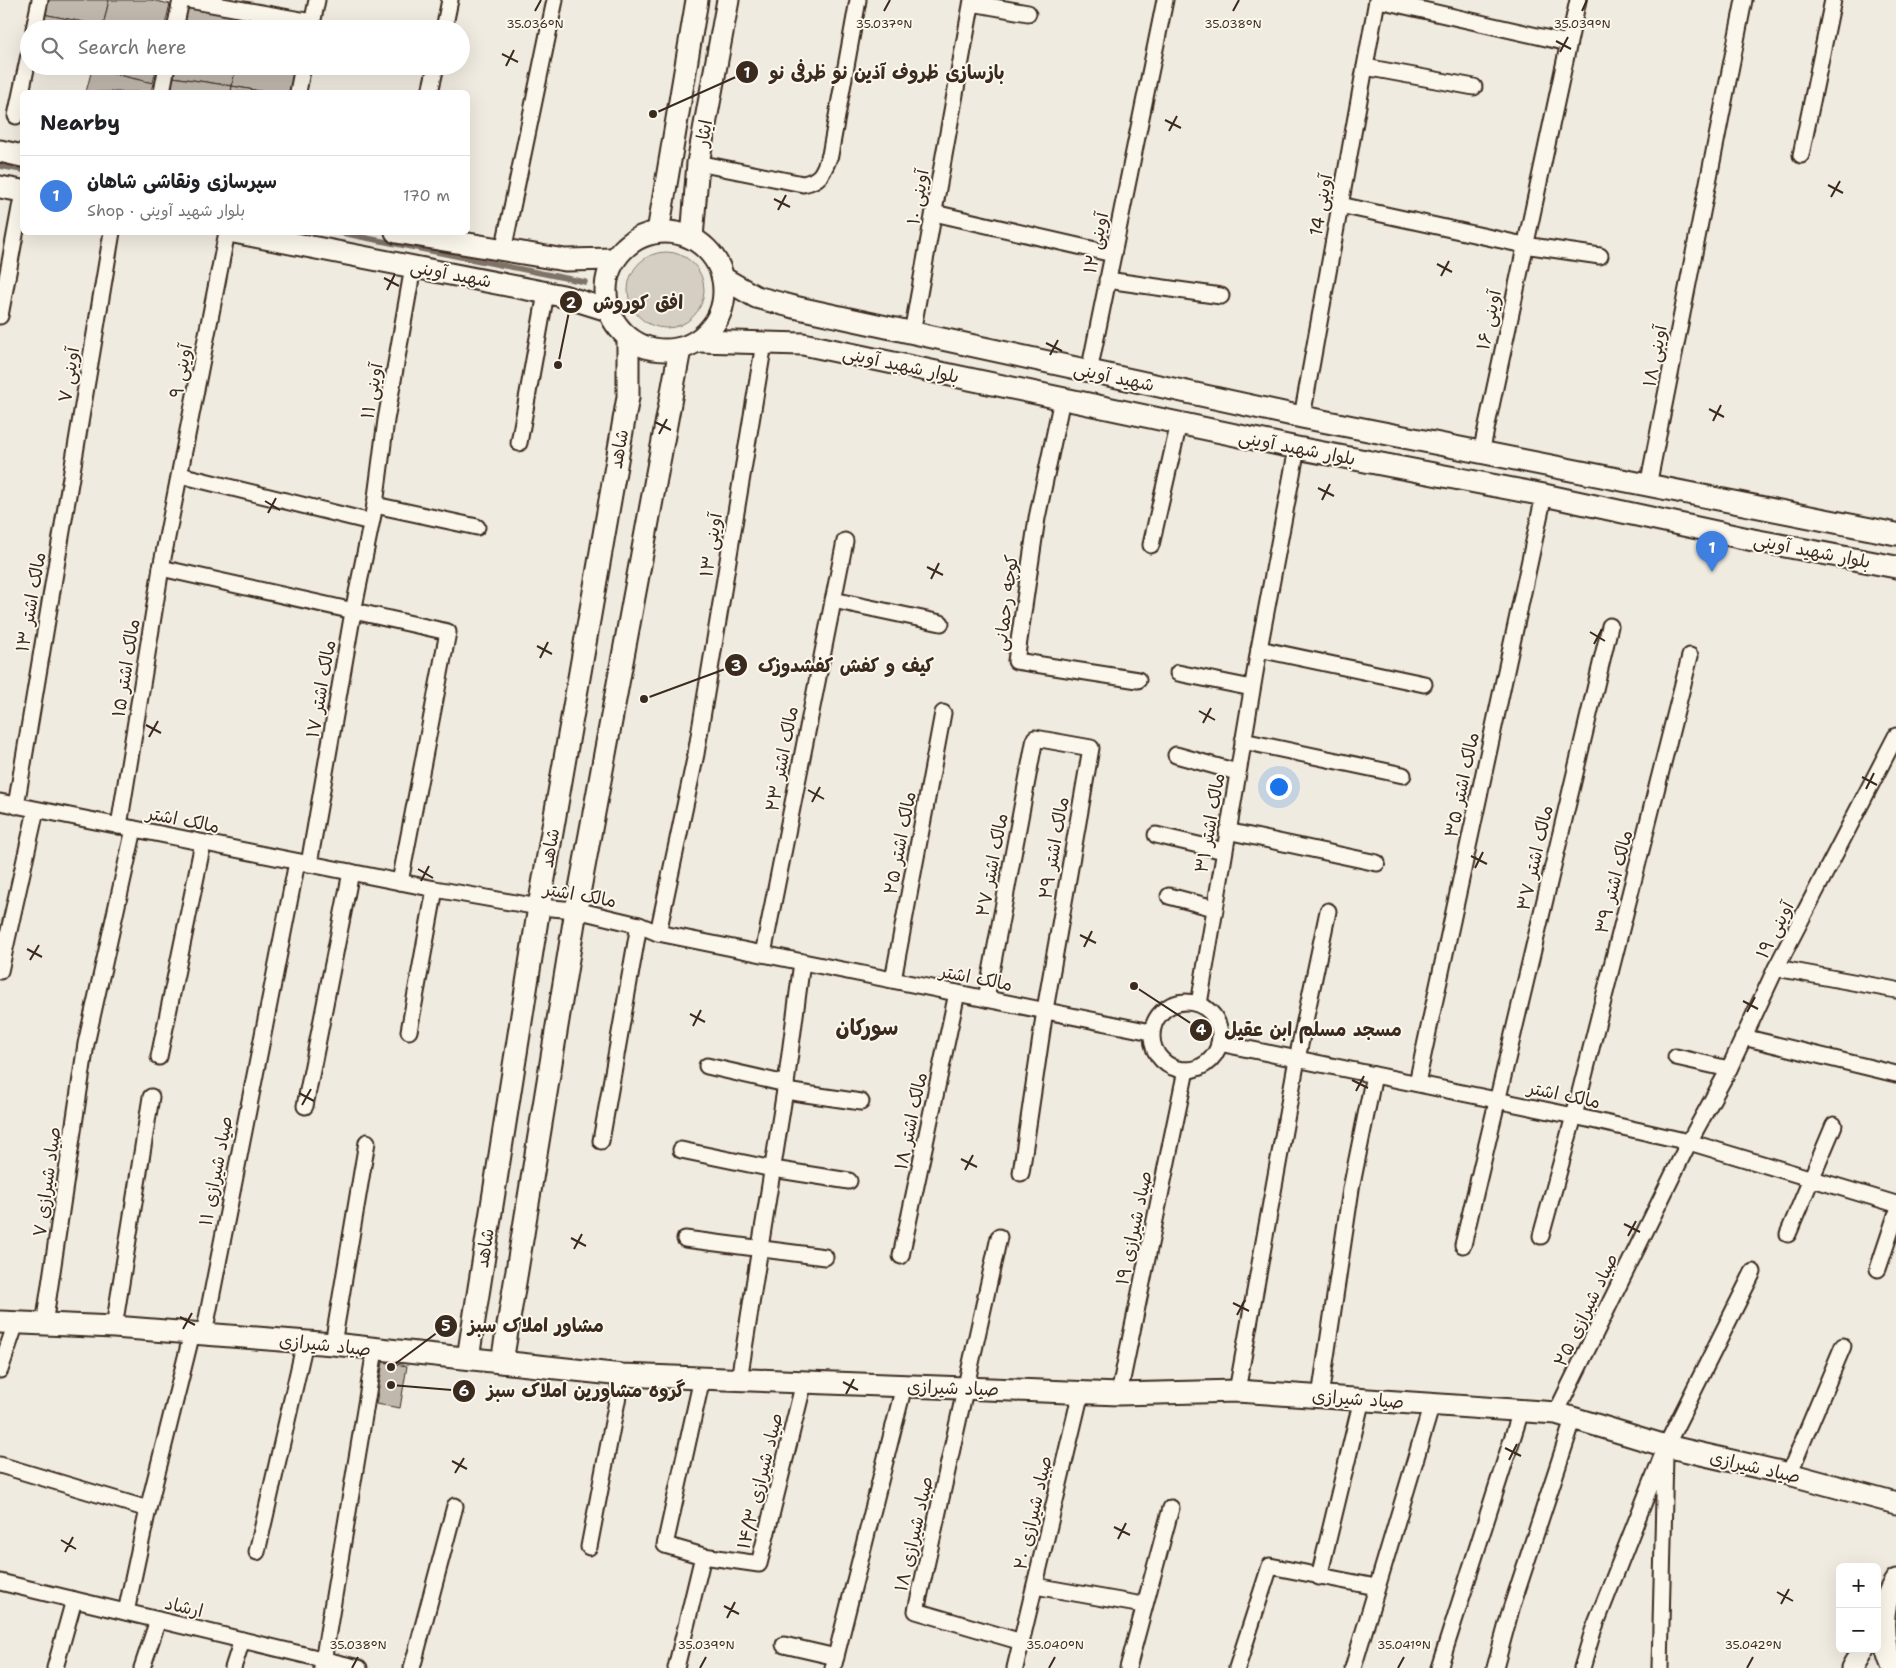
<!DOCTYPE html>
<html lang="en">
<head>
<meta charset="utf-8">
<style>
	body { margin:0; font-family:"Shantell Sans","Playpen Sans Arabic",sans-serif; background:#f2f2f2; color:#202124 }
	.controls { position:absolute; right:15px; bottom:15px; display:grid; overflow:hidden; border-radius:8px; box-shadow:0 5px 20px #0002 }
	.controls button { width:45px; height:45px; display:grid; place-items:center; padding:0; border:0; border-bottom:1px solid #e0e0e0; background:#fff; color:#202124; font:25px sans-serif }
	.you { position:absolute; left:1278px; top:786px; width:18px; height:18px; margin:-12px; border:4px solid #fff; border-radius:50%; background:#1a73e8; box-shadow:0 0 0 8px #1a73e833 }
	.badge { display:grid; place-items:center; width:32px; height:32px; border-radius:50%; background:#d93025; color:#fff; font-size:16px; font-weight:700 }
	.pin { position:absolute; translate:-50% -41px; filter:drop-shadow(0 1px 2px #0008) }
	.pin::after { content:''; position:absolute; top:26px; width:18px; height:15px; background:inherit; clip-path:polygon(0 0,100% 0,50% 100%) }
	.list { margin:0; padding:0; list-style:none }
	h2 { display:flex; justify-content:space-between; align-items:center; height:65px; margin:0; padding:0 20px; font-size:21px }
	h2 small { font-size:16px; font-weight:400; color:#757577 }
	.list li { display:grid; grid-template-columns:32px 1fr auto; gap:15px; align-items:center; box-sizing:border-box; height:80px; padding:0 20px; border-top:1px solid #e0e0e0 }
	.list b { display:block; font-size:19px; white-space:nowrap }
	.list p { margin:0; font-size:16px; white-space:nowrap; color:#757577 }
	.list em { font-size:16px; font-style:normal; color:#757577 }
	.icon { flex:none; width:28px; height:28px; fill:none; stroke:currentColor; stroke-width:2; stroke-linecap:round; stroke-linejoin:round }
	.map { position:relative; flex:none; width:1896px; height:1668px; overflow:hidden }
	.search { position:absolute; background:#fff; box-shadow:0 5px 20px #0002; left:20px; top:20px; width:450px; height:55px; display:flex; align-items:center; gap:12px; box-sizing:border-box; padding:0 18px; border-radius:28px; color:#757577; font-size:19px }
	.panel { position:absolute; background:#fff; box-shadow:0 5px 20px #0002; left:20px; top:90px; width:450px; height:145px; border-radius:8px }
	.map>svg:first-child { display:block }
	.green { fill:#d5cec3; stroke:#887c70 }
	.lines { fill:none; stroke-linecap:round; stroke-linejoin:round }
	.stream { stroke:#7f7367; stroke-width:5.5 }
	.building { fill:#c0b8ad; stroke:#3b2a1e }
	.street-casing { stroke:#3b2a1e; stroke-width:19 }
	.secondary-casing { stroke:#3b2a1e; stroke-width:25 }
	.street { stroke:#fbf7ec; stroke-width:15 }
	.secondary { stroke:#fbf7ec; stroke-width:21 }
	.ticks { fill:none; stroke:#3b2a1e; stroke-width:2 }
	.labels { text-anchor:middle; stroke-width:4; stroke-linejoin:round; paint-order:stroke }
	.street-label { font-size:18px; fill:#3b2a1e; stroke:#fbf7ec }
	.district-label { font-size:22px; font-weight:bold; fill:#3b2a1e; stroke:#fbf7ec }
	.ticks-label { font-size:12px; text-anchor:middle; fill:#3b2a1e; stroke:#fbf7ec; stroke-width:4; stroke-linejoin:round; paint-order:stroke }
	.leader { fill:none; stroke:#3b2a1e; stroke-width:2 }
	.callout-dot { fill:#3b2a1e; stroke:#fbf7ec; stroke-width:2 }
	.mark-label { font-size:15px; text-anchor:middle; font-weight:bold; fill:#fff }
	.callout-label { font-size:19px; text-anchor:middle; font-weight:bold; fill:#3b2a1e; stroke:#fbf7ec; stroke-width:4; stroke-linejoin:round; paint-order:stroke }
</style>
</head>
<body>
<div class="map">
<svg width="1896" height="1668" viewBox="0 0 1896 1668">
	<rect width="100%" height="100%" fill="#f0ebe0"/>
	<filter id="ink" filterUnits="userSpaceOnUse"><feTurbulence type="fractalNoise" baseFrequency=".02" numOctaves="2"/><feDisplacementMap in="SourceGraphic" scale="10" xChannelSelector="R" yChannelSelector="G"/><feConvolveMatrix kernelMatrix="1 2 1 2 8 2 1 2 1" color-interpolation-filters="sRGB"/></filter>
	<g filter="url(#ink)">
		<circle class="green" cx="666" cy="290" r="38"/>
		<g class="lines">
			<g class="stream">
				<polyline points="0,166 22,170"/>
				<polyline points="337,232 585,282"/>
			</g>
		</g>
		<g class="building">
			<polygon points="46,0 109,0 103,26 43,14"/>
			<polygon points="109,0 151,0 170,4 164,29 115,29 103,26"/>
			<polygon points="188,6 245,17 242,29 183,29"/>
			<polygon points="43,14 103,26 103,29 40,29"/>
			<polygon points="245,17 304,28 242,29"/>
			<polygon points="93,66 157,66 153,83 92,69"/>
			<polygon points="175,66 236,66 232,86 173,77"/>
			<polygon points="236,66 296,66 291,92 265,92 232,86"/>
			<polygon points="92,69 153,83 151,92 86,92"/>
			<polygon points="173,77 232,86 231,92 171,92"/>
			<polygon points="232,86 265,92 231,92"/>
			<polygon points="383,1362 407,1366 400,1408 376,1404"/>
		</g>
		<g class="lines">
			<defs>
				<g id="street">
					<polyline points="189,0 312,22"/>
					<polyline points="1379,0 1568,43"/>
					<polyline points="972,3 1028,13"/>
					<polyline points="34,29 40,0"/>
					<polyline points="175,29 181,0"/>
					<polyline points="311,29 317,0"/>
					<polyline points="444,29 450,0"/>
					<polyline points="1365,67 1474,87"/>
					<polyline points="162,92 167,66"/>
					<polyline points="298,92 303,66"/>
					<polyline points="430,92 436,66"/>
					<polyline points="16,116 29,55"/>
					<polyline points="1801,155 1833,0"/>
					<path d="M698,163l105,21c19,-4 20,-12 27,-29l28,-155"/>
					<polyline points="1340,205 1524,245 1600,256"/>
					<polyline points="934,213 1113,254"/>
					<polyline points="503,251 555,0"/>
					<polyline points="1107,280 1221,296"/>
					<polyline points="0,316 22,197"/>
					<polyline points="912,333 972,0"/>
					<polyline points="1089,372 1165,0"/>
					<polyline points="1062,399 1037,518 1016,661 1138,680"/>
					<polyline points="1302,417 1377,0"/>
					<polyline points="519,443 546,293"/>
					<polyline points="1481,453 1578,0"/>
					<polyline points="180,475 371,522"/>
					<polyline points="1648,486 1744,0"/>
					<polyline points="375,505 477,527"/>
					<polyline points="1151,545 1179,423"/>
					<polyline points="161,568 448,632 400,882"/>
					<polyline points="833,600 941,623"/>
					<polyline points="1259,649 1424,684"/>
					<polyline points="1178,673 1252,688"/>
					<polyline points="1243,741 1403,775"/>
					<polyline points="1176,755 1237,772"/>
					<polyline points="0,802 435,889 539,907 576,910 639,925 658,933 1151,1032"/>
					<polyline points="16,806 112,232"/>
					<polyline points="119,826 161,568 227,232"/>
					<polyline points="1227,831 1377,863"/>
					<polyline points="1156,835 1224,851"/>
					<polyline points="309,864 353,612 375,505 386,420 413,267"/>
					<polyline points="1169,896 1214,908"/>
					<polyline points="658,933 696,754 764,343"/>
					<polyline points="763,954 845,541"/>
					<polyline points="1776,968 1896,990"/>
					<polyline points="0,971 36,810"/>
					<polyline points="893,980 943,713"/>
					<polyline points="986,999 1035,738 1091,748 1045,1010 1021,1173"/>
					<circle cx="1186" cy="1036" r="34"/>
					<polyline points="1199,1004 1259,649 1297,448"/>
					<polyline points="409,1031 435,889"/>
					<polyline points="1743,1037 1896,1074"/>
					<polyline points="1219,1043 1574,1116 1689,1142 1896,1204"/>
					<polyline points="159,1057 203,843"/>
					<polyline points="1676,1057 1729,1069"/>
					<polyline points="707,1066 786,1084"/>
					<polyline points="1417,1083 1544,495"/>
					<polyline points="785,1091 861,1102"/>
					<polyline points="305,1106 351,872"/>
					<polyline points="601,1141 639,925"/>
					<polyline points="681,1150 773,1169 849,1181"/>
					<polyline points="1788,1234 1834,1125"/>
					<polyline points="1541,1236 1574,1116 1690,656"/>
					<polyline points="999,1237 916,1611 1022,1642"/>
					<polyline points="685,1239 825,1257"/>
					<polyline points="1463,1245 1610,626"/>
					<polyline points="901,1256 957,993"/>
					<polyline points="1878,1269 1896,1215"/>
					<polyline points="44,1325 86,1044 134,829"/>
					<polyline points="114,1327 151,1097"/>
					<polyline points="204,1334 297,862"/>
					<polyline points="333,1344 367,1142"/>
					<polyline points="0,1370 16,1323"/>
					<polyline points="702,1378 665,1545 703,1556 759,1564 804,1382"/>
					<polyline points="739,1380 786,1084 802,962"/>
					<polyline points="1237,1391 1297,1059 1328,911"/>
					<polyline points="1119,1394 1186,1070"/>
					<polyline points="1320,1397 1351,1189 1374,1075"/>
					<polyline points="1556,1413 1689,1142 1729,1069 1776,968 1896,736"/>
					<polyline points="0,1465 148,1509"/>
					<polyline points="1789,1474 1843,1346"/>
					<polyline points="589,1547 622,1375"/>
					<polyline points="257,1552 305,1342"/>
					<polyline points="1319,1577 1362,1399"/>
					<polyline points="0,1582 359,1668"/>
					<polyline points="1035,1586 1143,1605"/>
					<polyline points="126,1612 148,1509 192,1333"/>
					<polyline points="784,1645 836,1657"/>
					<polyline points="55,1668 74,1600"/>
					<polyline points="142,1668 158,1620"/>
					<polyline points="233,1668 242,1640"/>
					<polyline points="322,1668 375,1350"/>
					<polyline points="412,1668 455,1506"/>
					<polyline points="676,1668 703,1556"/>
					<polyline points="833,1668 904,1386"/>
					<polyline points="1015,1668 1081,1392"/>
					<polyline points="1128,1668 1171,1508"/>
					<polyline points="1237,1668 1270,1566 1376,1587"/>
					<polyline points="1353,1668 1432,1404"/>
					<polyline points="1439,1668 1521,1411"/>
					<polyline points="1495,1668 1511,1609 1574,1417"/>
					<polyline points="1582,1668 1593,1631 1666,1446 1753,1272"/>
					<polyline points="1660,1668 1665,1455"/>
				</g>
				<g id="secondary">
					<polyline points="0,151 22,156"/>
					<polyline points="0,187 22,191"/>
					<circle cx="665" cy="291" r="59"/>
					<polyline points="234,232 563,296 608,310"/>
					<polyline points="396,232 565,260 615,259"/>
					<polyline points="658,232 697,0"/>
					<polyline points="692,238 698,163 728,0"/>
					<polyline points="723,278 756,297 794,307 1302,417 1896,534"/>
					<polyline points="698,341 803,344 1297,448 1544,495 1753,540 1896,567"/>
					<polyline points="0,1322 114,1327 333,1344 622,1375 1119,1394 1237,1391 1556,1413 1666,1446 1789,1474 1896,1503"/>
					<polyline points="468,1358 539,907 628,397 628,338"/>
					<polyline points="502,1362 576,910 680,349"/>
					<polyline points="1852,1668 1863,1649"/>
					<path d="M1893,1668c-12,-27 -14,-63 3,-88"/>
				</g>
			</defs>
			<use href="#street" class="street-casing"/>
			<use href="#secondary" class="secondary-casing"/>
			<use href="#street" class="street"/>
			<use href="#secondary" class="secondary"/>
		</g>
	</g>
	<path class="ticks" d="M535,11l6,-11M884,11l6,-11M1233,11l6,-11M1582,11l5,-11M1556,41l15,8M1560,52l8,-15M502,54l16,8M506,66l8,-16M1165,120l16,8M1169,131l8,-15M1828,185l15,8M1831,197l9,-16M774,199l16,8M778,210l8,-15M1437,264l15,8M1441,276l8,-15M384,278l15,8M387,290l8,-16M1046,343l16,8M1050,355l8,-15M1709,409l15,8M1713,421l8,-16M655,422l16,8M659,434l8,-15M1318,488l16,8M1322,500l8,-16M265,501l15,9M268,513l8,-15M927,567l16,8M931,579l8,-16M1590,632l15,9M1594,644l8,-15M537,646l15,8M540,658l8,-16M1199,711l16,9M1203,723l8,-15M146,725l15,8M149,737l9,-16M1862,777l15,8M1866,789l8,-16M808,790l16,9M812,802l8,-15M1471,856l16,8M1475,868l8,-16M418,869l15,9M421,881l8,-15M1080,935l16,8M1084,947l8,-16M27,949l15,8M30,960l9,-15M1743,1001l15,8M1747,1012l8,-15M690,1014l15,8M693,1026l8,-16M1352,1080l16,8M1356,1091l8,-15M299,1093l15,8M302,1105l9,-16M961,1159l16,8M965,1170l8,-15M1624,1224l16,8M1628,1236l8,-15M571,1238l15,8M574,1249l8,-15M1233,1303l16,8M1237,1315l8,-15M180,1317l15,8M183,1329l9,-16M843,1382l15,8M846,1394l8,-15M1505,1448l16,8M1509,1460l8,-16M452,1461l15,8M455,1473l9,-15M1114,1527l16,8M1118,1539l8,-16M61,1540l15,9M65,1552l8,-15M1777,1592l16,9M1781,1604l8,-15M724,1606l15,8M727,1618l8,-16M352,1668l6,-11M700,1668l6,-11M1049,1668l6,-11M1398,1668l6,-11M1747,1668l6,-11"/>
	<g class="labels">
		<g class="street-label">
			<text transform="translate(704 133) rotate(-80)" y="6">ایثار</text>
			<text transform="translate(918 197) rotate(-80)" y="6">۱۰ آوینی</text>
			<text transform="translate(1321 205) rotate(-80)" y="6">آوینی 14</text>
			<text transform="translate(1096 243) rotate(-78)" y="6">۱۲ آوینی</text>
			<text transform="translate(451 274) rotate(11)" y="6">شهید آوینی</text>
			<text transform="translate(1489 320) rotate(-78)" y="6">۱۶ آوینی</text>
			<text transform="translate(1655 356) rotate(-79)" y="6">۱۸ آوینی</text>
			<text transform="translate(901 365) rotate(12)" y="6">بلوار شهید آوینی</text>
			<text transform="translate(181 371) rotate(-79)" y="6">۹ آوینی</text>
			<text transform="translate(69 375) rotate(-81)" y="6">۷ آوینی</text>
			<text transform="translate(1114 377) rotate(12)" y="6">شهید آوینی</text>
			<text transform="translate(372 391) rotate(-80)" y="6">۱۱ آوینی</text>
			<text transform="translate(1297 448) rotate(11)" y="6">بلوار شهید آوینی</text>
			<text transform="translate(619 449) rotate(-80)" y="6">شاهد</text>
			<text transform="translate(711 545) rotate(-81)" y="6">آوینی ۱۳</text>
			<text transform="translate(1812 551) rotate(11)" y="6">بلوار شهید آوینی</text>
			<text transform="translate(31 602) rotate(-80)" y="6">مالک اشتر ۱۳</text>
			<text transform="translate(1006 603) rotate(-83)" y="6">کوچه رحمانی</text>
			<text transform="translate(126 668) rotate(-81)" y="6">مالک اشتر ۱۵</text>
			<text transform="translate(321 689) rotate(-80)" y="6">مالک اشتر ۱۷</text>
			<text transform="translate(782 759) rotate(-79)" y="6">مالک اشتر ۲۳</text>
			<text transform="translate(1462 785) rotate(-78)" y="6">مالک اشتر ۳۵</text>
			<text transform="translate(183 820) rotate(11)" y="6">مالک اشتر</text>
			<text transform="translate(1210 823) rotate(-80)" y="6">مالک اشتر ۳۱</text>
			<text transform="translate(900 843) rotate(-79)" y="6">مالک اشتر ۲۵</text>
			<text transform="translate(550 848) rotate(-80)" y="6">شاهد</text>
			<text transform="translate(1054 848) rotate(-80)" y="6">مالک اشتر ۲۹</text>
			<text transform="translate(1535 858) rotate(-77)" y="6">مالک اشتر ۳۷</text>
			<text transform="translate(992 865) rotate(-79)" y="6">مالک اشتر ۲۷</text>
			<text transform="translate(1614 882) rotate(-76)" y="6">مالک اشتر ۳۹</text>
			<text transform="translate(580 895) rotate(10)" y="6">مالک اشتر</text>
			<text transform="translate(1775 930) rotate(-63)" y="6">آوینی ۱۹</text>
			<text transform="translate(976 978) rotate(11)" y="6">مالک اشتر</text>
			<text transform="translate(1564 1095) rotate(12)" y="6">مالک اشتر</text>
			<text transform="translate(911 1121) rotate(-78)" y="6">مالک اشتر ۱۸</text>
			<text transform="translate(216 1171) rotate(-79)" y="6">صیاد شیرازی ۱۱</text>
			<text transform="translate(47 1182) rotate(-82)" y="6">صیاد شیرازی ۷</text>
			<text transform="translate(1134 1228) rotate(-78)" y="6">صیاد شیرازی ۱۹</text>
			<text transform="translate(485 1248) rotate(-81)" y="6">شاهد</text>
			<text transform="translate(1586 1310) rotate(-64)" y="6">صیاد شیرازی ۲۵</text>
			<text transform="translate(325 1345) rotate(6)" y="6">صیاد شیرازی</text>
			<text transform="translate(953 1388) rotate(2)" y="6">صیاد شیرازی</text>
			<text transform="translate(1358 1399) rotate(4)" y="6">صیاد شیرازی</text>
			<text transform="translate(1755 1467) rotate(13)" y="6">صیاد شیرازی</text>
			<text transform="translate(760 1481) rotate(-76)" y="6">صیاد شیرازی ۱۴/۳</text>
			<text transform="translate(1033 1513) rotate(-77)" y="6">صیاد شیرازی ۲۰</text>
			<text transform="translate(914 1534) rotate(-77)" y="6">صیاد شیرازی ۱۸</text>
			<text transform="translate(184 1607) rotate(13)" y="6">ارشاد</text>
		</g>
		<g class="district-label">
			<text x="867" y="1035">سورکان</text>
		</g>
	</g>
	<g class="ticks-label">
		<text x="535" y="28">35.036°N</text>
		<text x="884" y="28">35.037°N</text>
		<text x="1233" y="28">35.038°N</text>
		<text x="1582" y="28">35.039°N</text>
		<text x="358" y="1649">35.038°N</text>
		<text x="706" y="1649">35.039°N</text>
		<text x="1055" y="1649">35.040°N</text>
		<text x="1404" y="1649">35.041°N</text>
		<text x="1753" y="1649">35.042°N</text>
	</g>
	<path class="leader" d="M653 114L747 72M558 365L571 302M644 699L736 665M1134 986L1201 1030M391 1367L446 1326M391 1385L464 1391"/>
	<g class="callout-dot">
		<circle cx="653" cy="114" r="5"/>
		<circle cx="558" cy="365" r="5"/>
		<circle cx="644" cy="699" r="5"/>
		<circle cx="1134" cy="986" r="5"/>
		<circle cx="391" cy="1367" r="5"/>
		<circle cx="391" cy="1385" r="5"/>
		<circle cx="747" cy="72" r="12"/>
		<circle cx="571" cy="302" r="12"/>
		<circle cx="736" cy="665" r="12"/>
		<circle cx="1201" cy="1030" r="12"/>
		<circle cx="446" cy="1326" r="12"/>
		<circle cx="464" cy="1391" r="12"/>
	</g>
	<g class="mark-label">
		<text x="747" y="78">1</text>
		<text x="571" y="308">2</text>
		<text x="736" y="671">3</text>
		<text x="1201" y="1035">4</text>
		<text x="446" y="1331">5</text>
		<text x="464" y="1396">6</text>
	</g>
	<g class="callout-label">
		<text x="887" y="79">بازسازی ظروف آذین نو ظرفی نو</text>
		<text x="638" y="309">افق کوروش</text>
		<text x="846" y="672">کیف و کفش کفشدوزک</text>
		<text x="1313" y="1036">مسجد مسلم ابن عقیل</text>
		<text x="536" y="1332">مشاور املاک سبز</text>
		<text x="586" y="1397">گروه مشاورین املاک سبز</text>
	</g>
</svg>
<div class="controls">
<button>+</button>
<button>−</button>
</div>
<div class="you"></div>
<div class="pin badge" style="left:1712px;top:572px;background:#3f7fe0">1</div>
<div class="search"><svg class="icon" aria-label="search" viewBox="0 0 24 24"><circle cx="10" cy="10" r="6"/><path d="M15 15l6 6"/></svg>Search here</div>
<section class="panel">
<h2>Nearby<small></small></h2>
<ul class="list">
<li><span class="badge" style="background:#3f7fe0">1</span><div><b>سپرسازی و‌نقاشی شاهان</b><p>Shop · بلوار شهید آوینی</p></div><em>170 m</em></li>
</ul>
</section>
</div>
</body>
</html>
